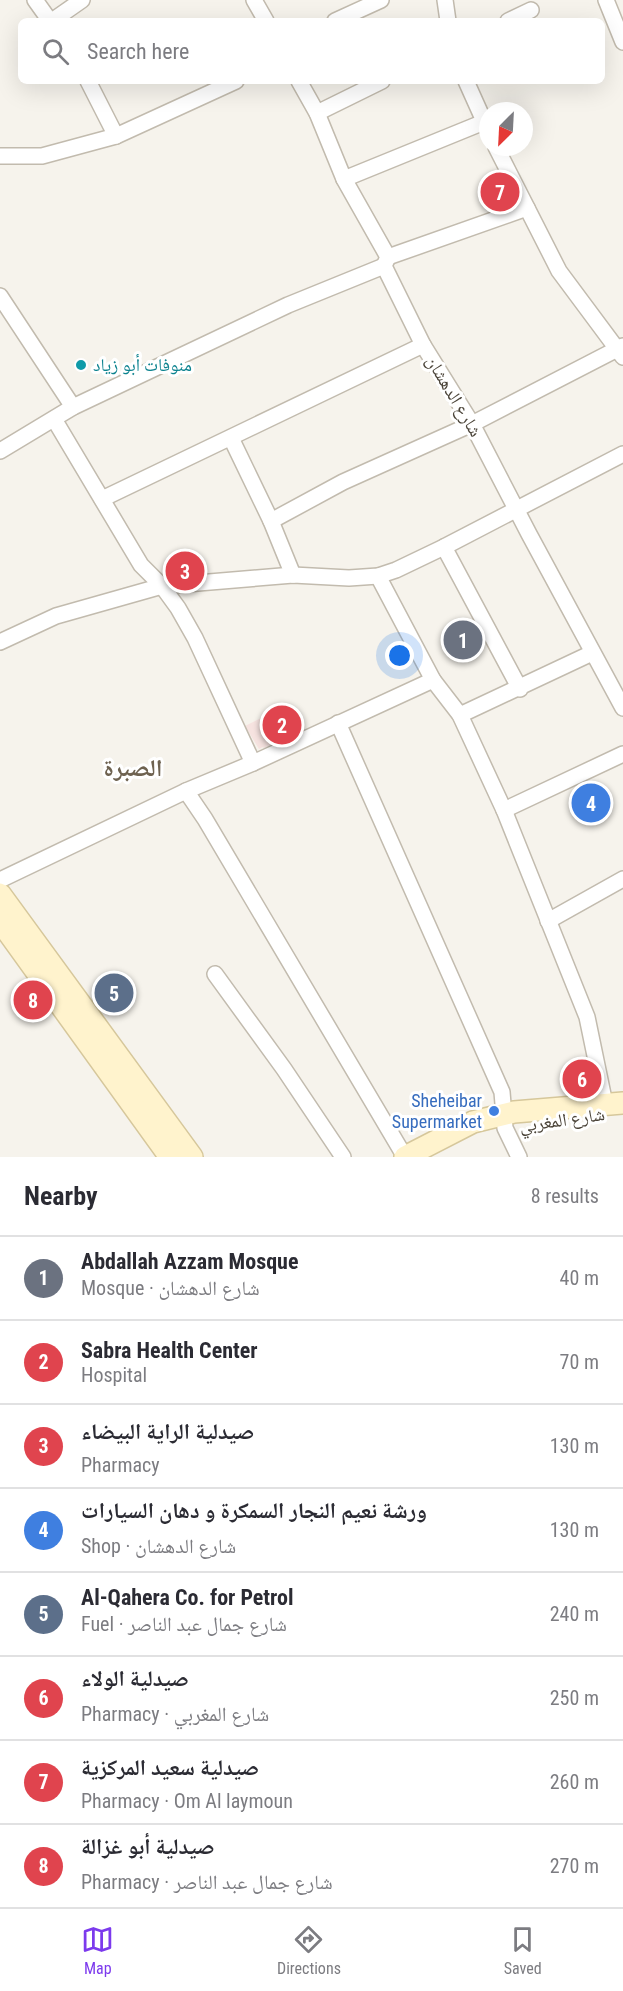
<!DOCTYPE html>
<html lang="en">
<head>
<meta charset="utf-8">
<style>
	body { margin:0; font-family:"Roboto Condensed","Noto Naskh Arabic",sans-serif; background:#f7f7f7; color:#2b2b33 }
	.compass { position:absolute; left:479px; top:102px; width:54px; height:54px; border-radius:50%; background:#fff; box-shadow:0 6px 24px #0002; rotate:204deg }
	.you { position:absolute; left:400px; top:656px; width:21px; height:21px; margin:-15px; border:4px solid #fff; border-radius:50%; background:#1a73e8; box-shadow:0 0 0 9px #1a73e833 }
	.badge { display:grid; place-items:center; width:39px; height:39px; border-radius:50%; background:#7c3aed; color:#fff; font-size:20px; font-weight:700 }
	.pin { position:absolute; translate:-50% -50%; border:3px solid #fff; box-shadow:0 2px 6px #0006 }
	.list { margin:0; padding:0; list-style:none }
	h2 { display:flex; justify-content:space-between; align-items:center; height:78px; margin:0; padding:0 24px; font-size:26px }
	h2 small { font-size:20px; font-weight:400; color:#7c7c81 }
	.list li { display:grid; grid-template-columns:39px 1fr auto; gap:18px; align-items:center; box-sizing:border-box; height:84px; padding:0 24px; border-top:2px solid #e1e1e2 }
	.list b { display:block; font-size:22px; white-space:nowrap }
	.list p { margin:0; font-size:20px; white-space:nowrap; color:#7c7c81 }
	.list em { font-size:20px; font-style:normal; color:#7c7c81 }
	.icon { flex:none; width:33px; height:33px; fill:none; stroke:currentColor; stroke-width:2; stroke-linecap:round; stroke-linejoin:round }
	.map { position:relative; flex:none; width:623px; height:1157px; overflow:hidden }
	.search { position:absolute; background:#fff; box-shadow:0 6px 24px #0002; left:18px; right:18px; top:18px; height:66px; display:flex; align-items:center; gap:15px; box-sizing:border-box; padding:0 21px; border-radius:9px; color:#7c7c81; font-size:22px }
	.sheet { height:750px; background:#fff }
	nav { display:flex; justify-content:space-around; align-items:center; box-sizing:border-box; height:84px; border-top:2px solid #e1e1e2; background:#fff; font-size:16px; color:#7c7c81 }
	nav a { display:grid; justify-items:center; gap:3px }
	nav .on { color:#7c3aed }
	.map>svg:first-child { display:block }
	.medical { fill:#f6e3e0 }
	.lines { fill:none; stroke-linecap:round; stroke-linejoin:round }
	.minor-casing { stroke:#c2bbae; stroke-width:18 }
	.secondary-casing { stroke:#d6c79b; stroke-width:24 }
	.minor { stroke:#fff; stroke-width:15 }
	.secondary { stroke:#fff3cd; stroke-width:21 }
	.culture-dot { fill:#0f9aa8; stroke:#fff; stroke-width:2 }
	.shop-dot { fill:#3f7fe0; stroke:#fff; stroke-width:2 }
	.labels { text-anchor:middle; stroke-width:6; stroke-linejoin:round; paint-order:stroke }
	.culture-label { font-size:18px; fill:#0d838f; stroke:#fff; text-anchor:start }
	.street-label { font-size:18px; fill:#4b4439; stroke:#fff }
	.shop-label { font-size:18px; fill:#366cbe; stroke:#fff; text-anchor:end }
	.district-label { font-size:24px; font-weight:bold; fill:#6e6250; stroke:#fff }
</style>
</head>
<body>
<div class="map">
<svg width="623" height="1157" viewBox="0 0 623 1157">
	<rect width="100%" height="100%" fill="#f6f3ec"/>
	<polygon class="medical" points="265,716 271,731 274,730 277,733 279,732 278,728 280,727 285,738 264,748 263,747 259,749 245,726"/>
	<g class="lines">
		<defs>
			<g id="minor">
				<polyline points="35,0 50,21"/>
				<polyline points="254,0 266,21"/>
				<polyline points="445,0 448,21"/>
				<polyline points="606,0 623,42"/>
				<polyline points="52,21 82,0"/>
				<polyline points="335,21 381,0"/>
				<polyline points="508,21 531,10"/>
				<polyline points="88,81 116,136"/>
				<polyline points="299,81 317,113 344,179 388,257 384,266 423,345 472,424 529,534 623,708"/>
				<polyline points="466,81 488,130"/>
				<polyline points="317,113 382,81"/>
				<polyline points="496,147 559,271 623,357"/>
				<polyline points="0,156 42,156 116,136 236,81"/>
				<polyline points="344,179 484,122"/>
				<polyline points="388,257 527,208"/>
				<polyline points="0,296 73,407"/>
				<polyline points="54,419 141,565 162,586 178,608 195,638 253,763"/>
				<polyline points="231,438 271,521 293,575"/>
				<polyline points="0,451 73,407 288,305 384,266"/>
				<polyline points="102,499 423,345"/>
				<polyline points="271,521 343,482 472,424 623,346"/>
				<polyline points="444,547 520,689"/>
				<polyline points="378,576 433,680 460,715 504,810 587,1017 605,1104"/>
				<polyline points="0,642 56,616 162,586 293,575 349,578 378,576 396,570 444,547 623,454"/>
				<polyline points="460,715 592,653"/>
				<polyline points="338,723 502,1092 505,1128 519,1157"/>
				<polyline points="186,791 205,819 405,1157"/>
				<polyline points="504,810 623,754"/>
				<polyline points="0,880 186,791 253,763 433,680"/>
				<polyline points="548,921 623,879"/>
				<polyline points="215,974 284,1069 343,1157"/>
			</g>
			<g id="secondary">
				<polyline points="0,894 192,1157"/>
				<polyline points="0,921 170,1157"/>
				<polyline points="405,1157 473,1122 514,1112 623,1103"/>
			</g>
		</defs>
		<use href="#minor" class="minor-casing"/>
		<use href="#secondary" class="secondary-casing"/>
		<use href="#minor" class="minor"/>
		<use href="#secondary" class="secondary"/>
	</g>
	<circle class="culture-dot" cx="81" cy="365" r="6"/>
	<circle class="shop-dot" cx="494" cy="1111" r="6"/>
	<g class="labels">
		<g class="culture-label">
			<text x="93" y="371">منوفات أبو زياد</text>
		</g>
		<g class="street-label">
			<text transform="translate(454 396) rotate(59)" y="6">شارع الدهشان</text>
			<text transform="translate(562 1120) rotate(-8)" y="6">شارع المغربي</text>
		</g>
		<g class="shop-label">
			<text x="482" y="1107">Sheheibar<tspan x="482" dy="21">Supermarket</tspan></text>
		</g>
		<g class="district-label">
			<text x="133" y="776">الصبرة</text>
		</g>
	</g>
</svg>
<svg class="compass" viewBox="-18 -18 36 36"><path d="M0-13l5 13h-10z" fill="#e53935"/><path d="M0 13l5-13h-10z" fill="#7c7c81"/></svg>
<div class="you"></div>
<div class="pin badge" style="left:463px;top:640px;background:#6b7280">1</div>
<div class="pin badge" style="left:282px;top:725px;background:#e0444e">2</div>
<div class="pin badge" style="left:185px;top:571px;background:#e0444e">3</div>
<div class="pin badge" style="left:591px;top:803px;background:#3f7fe0">4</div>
<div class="pin badge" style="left:114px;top:993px;background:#5c6f8a">5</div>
<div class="pin badge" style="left:582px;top:1079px;background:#e0444e">6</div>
<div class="pin badge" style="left:500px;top:192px;background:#e0444e">7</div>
<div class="pin badge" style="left:33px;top:1000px;background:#e0444e">8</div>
<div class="search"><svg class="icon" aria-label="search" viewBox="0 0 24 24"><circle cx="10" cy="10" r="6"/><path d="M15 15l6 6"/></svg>Search here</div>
</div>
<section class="sheet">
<h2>Nearby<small>8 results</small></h2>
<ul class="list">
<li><span class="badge" style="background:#6b7280">1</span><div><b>Abdallah Azzam Mosque</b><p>Mosque · شارع الدهشان</p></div><em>40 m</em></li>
<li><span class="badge" style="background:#e0444e">2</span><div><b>Sabra Health Center</b><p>Hospital</p></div><em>70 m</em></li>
<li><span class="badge" style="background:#e0444e">3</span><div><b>صيدلية الراية البيضاء</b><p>Pharmacy</p></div><em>130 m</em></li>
<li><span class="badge" style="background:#3f7fe0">4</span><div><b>ورشة نعيم النجار السمكرة و دهان السيارات</b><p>Shop · شارع الدهشان</p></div><em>130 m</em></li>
<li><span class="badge" style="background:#5c6f8a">5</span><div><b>Al-Qahera Co. for Petrol</b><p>Fuel · شارع جمال عبد الناصر</p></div><em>240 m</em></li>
<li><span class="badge" style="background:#e0444e">6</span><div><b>صيدلية الولاء</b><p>Pharmacy · شارع المغربي</p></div><em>250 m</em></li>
<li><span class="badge" style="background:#e0444e">7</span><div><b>صيدلية سعيد المركزية</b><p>Pharmacy · Om Al laymoun</p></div><em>260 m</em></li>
<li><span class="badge" style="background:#e0444e">8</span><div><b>صيدلية أبو غزالة</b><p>Pharmacy · شارع جمال عبد الناصر</p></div><em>270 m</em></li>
</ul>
</section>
<nav>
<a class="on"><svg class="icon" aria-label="map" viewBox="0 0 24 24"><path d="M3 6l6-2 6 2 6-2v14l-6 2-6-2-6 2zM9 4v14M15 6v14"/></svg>Map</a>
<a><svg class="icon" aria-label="directions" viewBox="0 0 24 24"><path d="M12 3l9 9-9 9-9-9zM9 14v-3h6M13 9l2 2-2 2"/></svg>Directions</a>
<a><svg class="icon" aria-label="saved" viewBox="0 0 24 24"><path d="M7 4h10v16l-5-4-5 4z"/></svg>Saved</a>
</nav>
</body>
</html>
